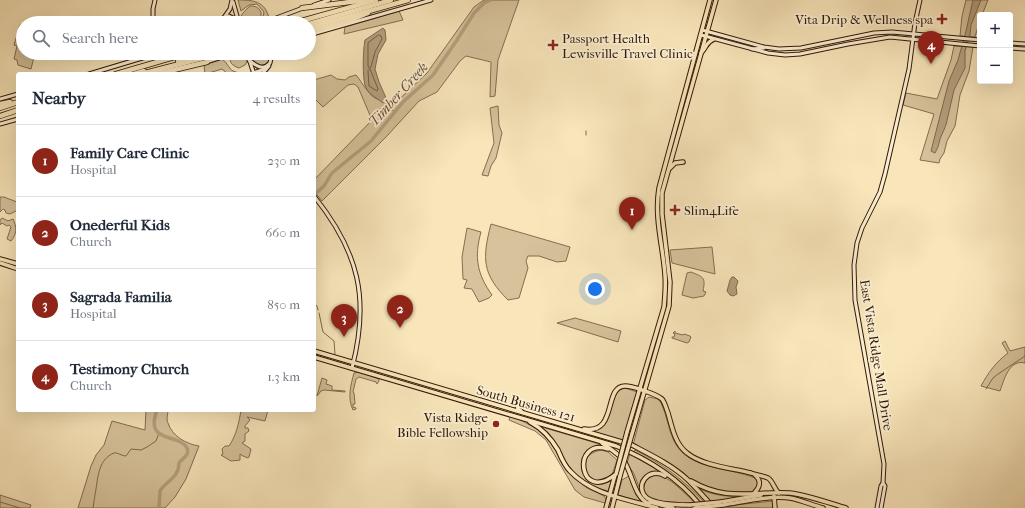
<!DOCTYPE html>
<html lang="en">
<head>
<meta charset="utf-8">
<style>
	body { margin:0; font-family:"IM FELL French Canon",serif; background:#f6f6f7; color:#1f2937 }
	.controls { position:absolute; right:12px; top:12px; display:grid; overflow:hidden; border-radius:4px; box-shadow:0 4px 16px #0002 }
	.controls button { width:36px; height:36px; display:grid; place-items:center; padding:0; border:0; border-bottom:1px solid #e0e1e3; background:#fff; color:#1f2937; font:20px sans-serif }
	.you { position:absolute; left:595px; top:289px; width:14px; height:14px; margin:-10px; border:3px solid #fff; border-radius:50%; background:#1a73e8; box-shadow:0 0 0 6px #1a73e833 }
	.badge { display:grid; place-items:center; width:26px; height:26px; border-radius:50%; background:#8f2418; color:#fff; font-size:13px; font-weight:700 }
	.pin { position:absolute; translate:-50% -33px; filter:drop-shadow(0 1px 2px #0008) }
	.pin::after { content:''; position:absolute; top:21px; width:14px; height:12px; background:inherit; clip-path:polygon(0 0,100% 0,50% 100%) }
	.list { margin:0; padding:0; list-style:none }
	h2 { display:flex; justify-content:space-between; align-items:center; height:52px; margin:0; padding:0 16px; font-size:17px }
	h2 small { font-size:13px; font-weight:400; color:#747a83 }
	.list li { display:grid; grid-template-columns:26px 1fr auto; gap:12px; align-items:center; box-sizing:border-box; height:72px; padding:0 16px; border-top:1px solid #e0e1e3 }
	.list b { display:block; font-size:15px; white-space:nowrap }
	.list p { margin:0; font-size:13px; white-space:nowrap; color:#747a83 }
	.list em { font-size:13px; font-style:normal; color:#747a83 }
	.icon { flex:none; width:22px; height:22px; fill:none; stroke:currentColor; stroke-width:2; stroke-linecap:round; stroke-linejoin:round }
	.map { position:relative; flex:none; width:1025px; height:508px; overflow:hidden }
	.search { position:absolute; background:#fff; box-shadow:0 4px 16px #0002; left:16px; top:16px; width:300px; height:44px; display:flex; align-items:center; gap:10px; box-sizing:border-box; padding:0 14px; border-radius:22px; color:#747a83; font-size:15px }
	.panel { position:absolute; background:#fff; box-shadow:0 4px 16px #0002; left:16px; top:72px; width:300px; height:340px; border-radius:4px }
	.map>svg:first-child { display:block }
	.green { fill:#d6c29b; stroke:#846d50 }
	.water { fill:#b49f7d; stroke:#80694d }
	.lines { fill:none; stroke-linecap:round; stroke-linejoin:round }
	.shore { stroke:#725c42; stroke-width:1 }
	.stream { stroke:#80694d; stroke-width:1 }
	.river { stroke:#b49f7d; stroke-width:3.5 }
	.secondary-casing { stroke:#311806; stroke-width:5 }
	.primary-casing { stroke:#311806; stroke-width:5.5 }
	.motorway-casing { stroke:#311806; stroke-width:6 }
	.secondary { stroke:#faeed2; stroke-width:3 }
	.primary { stroke:#f8e5ba; stroke-width:3.5 }
	.motorway { stroke:#f8e5ba; stroke-width:4.5 }
	.primary-bridge-casing { stroke:#311806; stroke-width:5.5; stroke-linecap:butt }
	.primary-bridge { stroke:#f8e5ba; stroke-width:3.5 }
	.poi-dot { fill:#8f2418; stroke:#faeed2; stroke-width:1.5 }
	.labels { text-anchor:middle; stroke-width:3.5; stroke-linejoin:round; paint-order:stroke }
	.poi-label { font-size:13px; fill:#311806; stroke:#faeed2; text-anchor:end }
	.street-label { font-size:13px; fill:#311806; stroke:#faeed2 }
	.water-label { font-size:14px; font-style:italic; fill:#654e36; stroke:#faeed2 }
</style>
</head>
<body>
<div class="map">
<svg width="1025" height="508" viewBox="0 0 1025 508">
	<rect width="100%" height="100%" fill="#f8e5ba"/>
	<filter id="stains"><feTurbulence type="fractalNoise" baseFrequency=".005" numOctaves="4"/><feColorMatrix values="0 0 0 0 .2 0 0 0 0 .09 0 0 0 0 .02 0 0 0 .5 -.17"/></filter>
	<radialGradient id="worn" r=".72"><stop offset=".6" stop-color="#630" stop-opacity="0"/><stop offset="1" stop-color="#630" stop-opacity=".3"/></radialGradient>
	<g class="green">
		<path d="M238,0c15,0 27,1 31,18l-7,3 2,-9 -7,-8 -8,1 -8,6z"/>
		<path d="M484,0h35l-21,60 -3,36 -5,1 1,-35 -25,-6 -6,5 -23,31 -18,9 -33,36 -64,64 -8,-10v-11l58,-60 -14,-33 -4,-3 -6,1 -25,22 -9,-9v-18l17,-5 6,4 8,1 4,-3 7,-2c5,6 10,15 16,21 8,6 10,2 18,12l37,-35 47,-66z"/>
		<polygon points="966,0 988,0 982,15 980,15 980,20 975,37 960,36 962,16"/>
		<path d="M250,6c6,0 8,1 11,6v7l-4,4h-16c-3,-7 4,-12 9,-17z"/>
		<polygon points="399,11 403,20 344,34 345,27"/>
		<polygon points="20,25 23,26 23,53 55,53 52,59 35,53 31,69 18,65 17,60 14,59 17,46 14,45"/>
		<polygon points="954,46 973,47 969,71 960,95 955,126 947,141 944,153 940,159 939,163 920,160 934,114 903,105 906,93 937,99 951,60"/>
		<path d="M240,53h6l2,7 -3,5 -6,3c-6,-2 -11,-6 -8,-12z"/>
		<path d="M250,53h20v10l-7,4c-8,-3 -11,-6 -13,-14z"/>
		<path d="M221,59c6,2 7,9 12,12 4,2 10,2 14,3h-19l-6,-5 -17,5 -1,-9z"/>
		<polygon points="498,106 499,125 502,133 496,158 491,166 488,176 482,175 494,143 490,108"/>
		<polygon points="0,197 4,197 17,202 18,201 18,210 10,214 6,213 5,210 3,209 0,212"/>
		<path d="M2,218l6,3 5,-2c4,8 4,15 -2,22l-4,-2 4,-12 -2,-2 -2,1 -5,-3 -2,2v-5z"/>
		<path d="M491,224l79,23 -4,14 -9,1 -18,-6h-11l-2,5 2,7 -9,30 -11,2c-26,-26 -26,-41 -17,-76z"/>
		<path d="M467,228l14,4c-7,25 -4,42 11,63l-3,3 -10,4 -7,-13 -8,-1 3,-8 -4,-1 -1,-22z"/>
		<polygon points="712,247 715,274 672,263 670,250"/>
		<path d="M691,272c12,5 15,5 12,19l3,1 -2,4 -11,2 -11,-3 5,-22z"/>
		<polygon points="575,318 621,331 618,342 557,323"/>
		<polygon points="675,331 675,333 683,335 684,334 690,336 691,337 689,342 687,343 672,338 672,337 674,337 675,334 673,333"/>
		<path d="M1005,341l5,10 15,-4v16c-16,-4 -21,17 -25,28l-19,-5c7,-13 15,-24 27,-33l-6,-10z"/>
		<path d="M360,372l19,7v2l-2,3 -1,-2 -17,-5 -3,2 -3,13 1,1 1,11h-2v3l3,1v1l-3,1c-6,-12 -2,-26 1,-37z"/>
		<polygon points="322,378 327,380 326,384 332,386 332,390 345,391 345,392 324,390 321,391 317,396"/>
		<path d="M625,388l12,4 -14,49 -35,-11 16,-6 2,-3c6,-11 5,-30 19,-33z"/>
		<path d="M649,397l9,2 3,4c6,12 7,26 13,38 15,29 54,26 81,37l3,3v5l-5,6h-36l-21,-8 -15,-13 -22,-14 -26,-12 12,-45z"/>
		<path d="M146,410h22c0,4 -2,9 0,13 4,13 18,21 31,23l-13,33 -11,18 -10,11h-87l13,-42 5,-11 8,-10 8,-24 33,9z"/>
		<path d="M241,410h27l-3,11 -18,-4 3,3 -5,6v2h3l1,3 -4,3v7l-3,2 9,6 -2,8 -1,1 -5,-2 -3,-2v6l-9,1 -10,-6 2,-1 -1,-5 3,-3h4c7,-10 10,-23 12,-36z"/>
		<polygon points="510,416 520,420 536,428 549,440 570,474 587,488 604,496 606,499 605,503 584,497 575,490 546,440 535,431 509,420"/>
		<path d="M539,427h3l54,16 13,7 -4,-1h-10c-4,3 -10,6 -12,10 -8,18 14,31 29,21l-4,11 -11,-3 -17,-9 -13,-15 -10,-18z"/>
		<path d="M601,450l7,2 9,8 -5,15 -4,4 -12,2 -7,-4 -5,-12c2,-9 8,-13 17,-15z"/>
		<path d="M635,450c27,13 50,31 70,53h-4l-25,-23 -42,-28z"/>
		<polygon points="630,454 661,472 653,472 646,476 641,492 634,474 627,463"/>
		<path d="M655,474c16,3 29,19 41,30 -12,1 -58,1 -52,-19 2,-6 5,-8 11,-11z"/>
		<polygon points="629,476 636,495 644,504 618,495 622,480"/>
		<path d="M696,487c18,10 36,10 55,9l-40,6z"/>
		<polygon points="0,495 31,505 30,508 0,508"/>
		<polygon points="773,501 773,508 716,507"/>
	</g>
	<g class="water">
		<polygon points="973,0 981,0 971,25 970,35 965,51 965,68 954,90 946,125 940,139 938,147 935,153 931,151 949,81 958,60 966,31"/>
		<path d="M383,28l2,2 1,10 -8,14 -3,15 4,13 8,18 -4,3c-5,-4 -14,-9 -17,-15 -4,-8 -3,-39 -1,-48z"/>
		<polygon points="732,277 734,277 738,281 736,287 737,294 733,296 730,295 727,291 730,280"/>
	</g>
	<g class="lines">
		<g class="shore">
			<polygon points="379,35 381,36 382,39 375,52 371,67 369,68 368,66 368,43"/>
			<polygon points="370,69 378,89 377,91 369,86 368,71"/>
		</g>
		<g class="stream">
			<polyline points="386,101 394,112"/>
			<polyline points="586,131 586,135"/>
			<polyline points="314,303 317,306 318,310"/>
			<polyline points="319,313 323,332 334,341 335,354"/>
			<polyline points="986,389 993,378 998,374 1025,356"/>
			<polyline points="0,502 20,508"/>
			<path d="M93,508c1,-7 2,-13 3,-19 2,-13 3,-30 18,-36 3,-1 8,3 12,3l5,-7 10,1 6,-3 9,-6 3,-8"/>
		</g>
		<g class="river">
			<polyline points="314,195 324,186 332,173 371,141 403,102 433,75 457,40 474,13 484,3 490,0"/>
			<path d="M157,410c-13,34 22,23 30,38 1,2 1,4 0,6 -1,3 -6,6 -8,9 0,15 -13,18 -19,28l-1,17"/>
		</g>
		<defs>
			<g id="secondary">
				<polyline points="233,2 239,23"/>
				<polyline points="314,5 329,0"/>
				<polyline points="224,18 229,16 238,21"/>
				<polyline points="153,23 153,9 155,0"/>
				<polyline points="220,23 230,9 232,0"/>
				<polyline points="263,23 303,8"/>
				<polyline points="702,30 764,47 779,49 801,48 874,33 892,32 980,40"/>
				<polyline points="309,35 431,0"/>
				<polyline points="701,35 768,53 785,55 800,54 848,44 890,37 980,46"/>
				<polyline points="1010,43 1025,44"/>
				<polyline points="1010,48 1025,49"/>
				<polyline points="752,49 764,48"/>
				<polyline points="247,53 254,74"/>
				<path d="M249,60c7,6 14,11 21,3l2,-10"/>
				<polyline points="206,62 235,53"/>
				<polyline points="253,73 265,69"/>
				<polyline points="89,74 159,53"/>
				<polyline points="262,74 269,66"/>
				<polyline points="0,99 18,94"/>
				<polyline points="0,124 18,119"/>
				<path d="M314,196c45,56 56,103 38,172"/>
				<polyline points="877,508 881,486 883,483"/>
				<polyline points="881,508 885,486 883,483 884,464 855,300 854,265 857,243 862,228 880,192 885,174 909,69 915,23 920,0"/>
			</g>
			<g id="primary">
				<path d="M701,53c6,-6 4,-10 13,-14"/>
				<polyline points="670,168 675,163 683,162"/>
				<polyline points="0,259 18,264"/>
				<polyline points="0,263 18,269"/>
				<path d="M314,351l318,94c19,10 40,20 56,35 9,9 18,19 26,28"/>
				<path d="M314,357l302,89c32,13 62,32 84,59"/>
				<polyline points="517,405 518,409 521,411"/>
				<path d="M530,422c11,6 21,16 28,28 3,7 6,15 12,21 22,24 57,28 87,37"/>
				<path d="M584,429c34,6 19,-43 41,-43 7,0 14,3 20,5 6,2 12,4 17,8 3,4 4,9 6,14 4,14 7,31 19,40 16,13 45,15 64,20 5,2 13,3 17,5 5,3 6,11 11,15"/>
				<path d="M627,432l37,-125c1,-11 2,-21 1,-32 -2,-29 -11,-57 -6,-87l51,-188"/>
				<polyline points="632,434 669,306 670,282 662,214 662,193 716,0"/>
				<path d="M602,443c7,5 17,11 22,18 9,14 10,36 25,43"/>
				<path d="M608,449c-37,-12 -30,56 8,25"/>
				<path d="M665,476c-16,-10 -32,10 -18,22 10,7 32,7 43,7"/>
				<path d="M691,481c36,21 61,10 99,12 17,2 39,10 56,15"/>
				<path d="M753,494c7,-6 9,-13 2,-19"/>
				<polyline points="774,496 775,508"/>
				<polyline points="650,502 673,508"/>
				<polyline points="721,502 761,495"/>
				<path d="M723,505c20,-3 47,-10 67,-7 11,2 22,7 33,10"/>
				<polyline points="606,508 615,475"/>
				<polyline points="612,508 620,476"/>
			</g>
			<g id="motorway">
				<polyline points="302,8 366,0"/>
				<polyline points="294,23 376,0"/>
				<polyline points="309,24 391,0"/>
				<polyline points="309,28 408,0"/>
				<polyline points="309,32 346,22 368,13"/>
				<polyline points="161,58 173,53"/>
				<polyline points="178,61 205,53"/>
				<polyline points="116,74 188,53"/>
				<polyline points="134,74 144,71"/>
				<polyline points="141,74 222,53"/>
				<polyline points="157,74 207,62"/>
				<polyline points="0,104 10,102"/>
				<polyline points="0,108 18,102"/>
				<polyline points="0,116 18,110"/>
			</g>
		</defs>
		<use href="#secondary" class="secondary-casing"/>
		<use href="#primary" class="primary-casing"/>
		<use href="#motorway" class="motorway-casing"/>
		<use href="#secondary" class="secondary"/>
		<use href="#primary" class="primary"/>
		<use href="#motorway" class="motorway"/>
		<defs>
			<g id="primary-bridge">
				<polyline points="616,474 627,432"/>
				<polyline points="620,476 632,434"/>
				<polyline points="690,505 721,502"/>
				<polyline points="695,508 723,505"/>
			</g>
		</defs>
		<use href="#primary-bridge" class="primary-bridge-casing"/>
		<use href="#primary-bridge" class="primary-bridge"/>
	</g>
	<g class="poi-dot">
		<path d="M940 13h4v4h4v4h-4v4h-4v-4h-4v-4h4z"/>
		<path d="M551 39h4v4h4v4h-4v4h-4v-4h-4v-4h4z"/>
		<path d="M673 204h4v4h4v4h-4v4h-4v-4h-4v-4h4z"/>
		<circle cx="496" cy="424" r="4"/>
	</g>
	<g class="labels">
		<g class="poi-label">
			<text x="933" y="24">Vita Drip &amp; Wellness spa</text>
			<text x="562" y="43" text-anchor="start">Passport Health<tspan x="562" dy="15">Lewisville Travel Clinic</tspan></text>
			<text x="684" y="215" text-anchor="start">Slim4Life</text>
			<text x="488" y="422">Vista Ridge<tspan x="488" dy="15">Bible Fellowship</tspan></text>
		</g>
		<g class="street-label">
			<text transform="translate(877 355) rotate(81)" y="5">East Vista Ridge Mall Drive</text>
			<text transform="translate(526 403) rotate(16)" y="5">South Business 121</text>
		</g>
		<g class="water-label">
			<text transform="translate(398 94) rotate(-48)" y="5">Timber Creek</text>
		</g>
	</g>
	<rect width="100%" height="100%" filter="url(#stains)"/>
	<rect width="100%" height="100%" fill="url(#worn)"/>
</svg>
<div class="controls">
<button>+</button>
<button>−</button>
</div>
<div class="you"></div>
<div class="pin badge" style="left:632px;top:230px">1</div>
<div class="pin badge" style="left:400px;top:328px">2</div>
<div class="pin badge" style="left:344px;top:337px">3</div>
<div class="pin badge" style="left:931px;top:64px">4</div>
<div class="search"><svg class="icon" aria-label="search" viewBox="0 0 24 24"><circle cx="10" cy="10" r="6"/><path d="M15 15l6 6"/></svg>Search here</div>
<section class="panel">
<h2>Nearby<small>4 results</small></h2>
<ul class="list">
<li><span class="badge">1</span><div><b>Family Care Clinic</b><p>Hospital</p></div><em>230 m</em></li>
<li><span class="badge">2</span><div><b>Onederful Kids</b><p>Church</p></div><em>660 m</em></li>
<li><span class="badge">3</span><div><b>Sagrada Familia</b><p>Hospital</p></div><em>850 m</em></li>
<li><span class="badge">4</span><div><b>Testimony Church</b><p>Church</p></div><em>1.3 km</em></li>
</ul>
</section>
</div>
</body>
</html>
